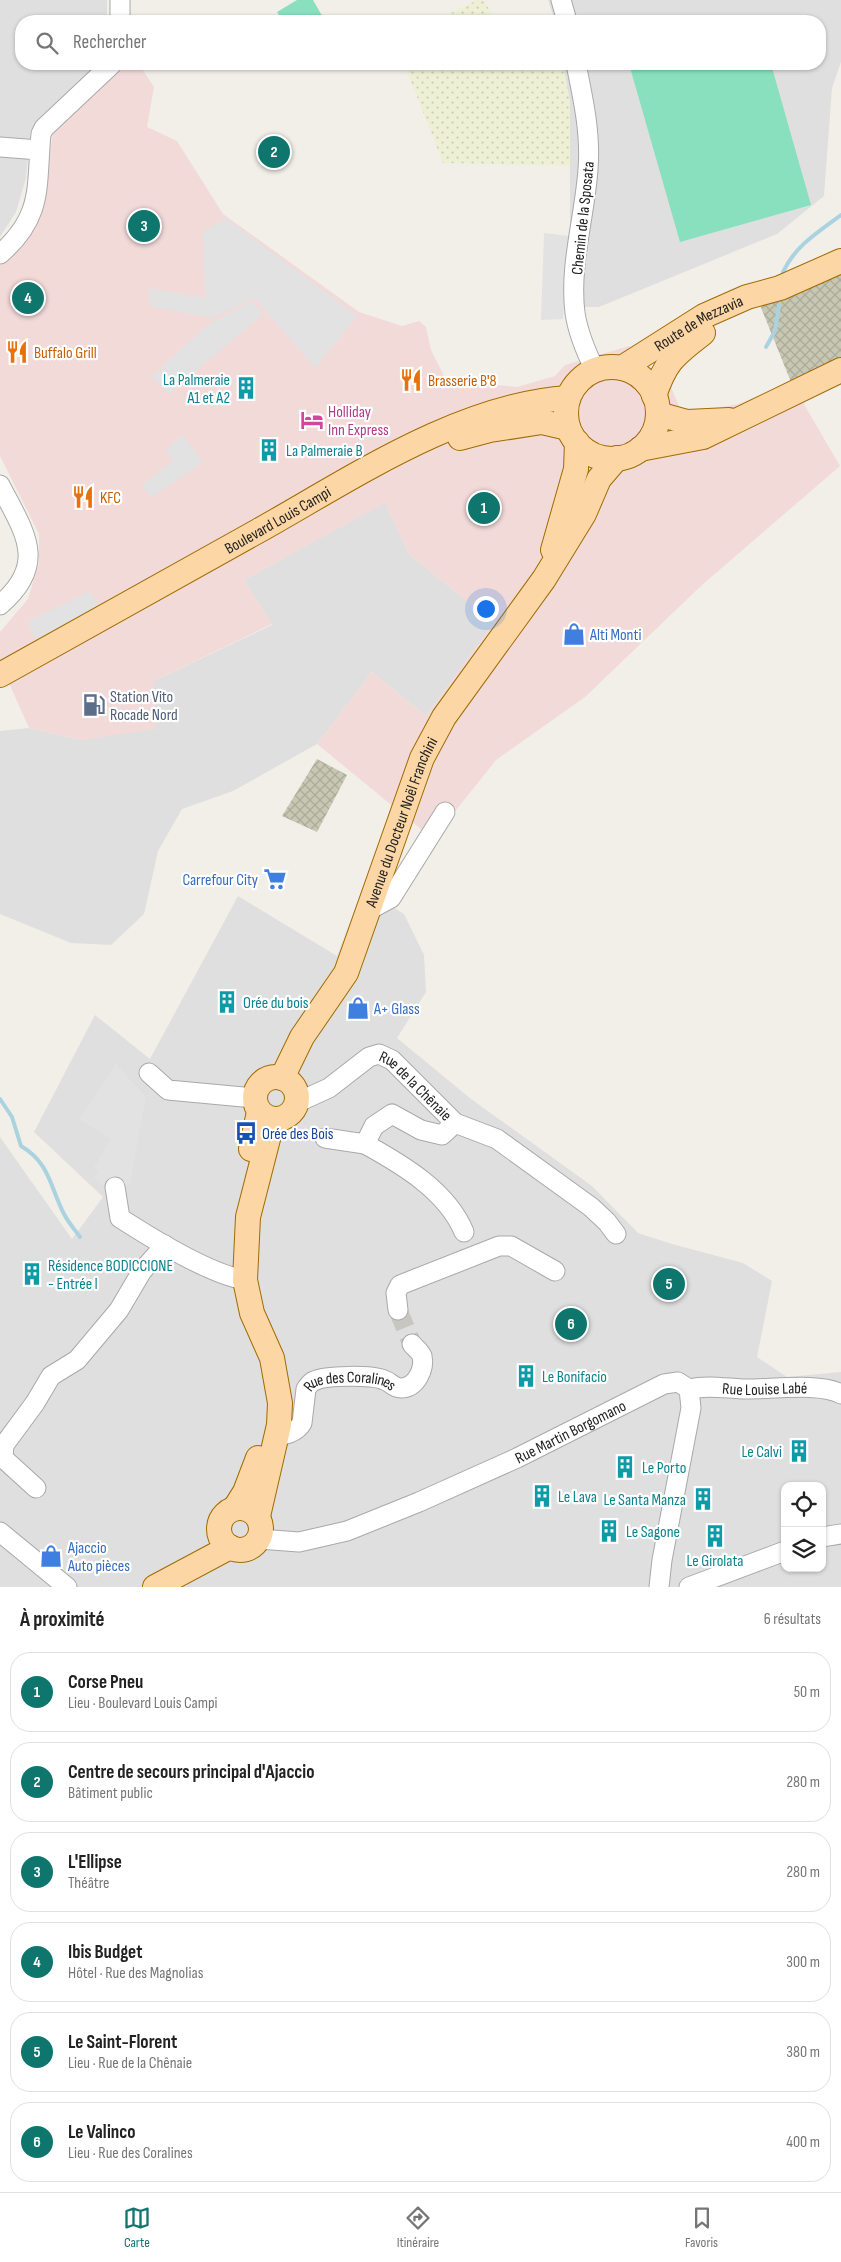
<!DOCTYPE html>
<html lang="fr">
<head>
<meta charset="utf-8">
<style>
	body { margin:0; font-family:"Sofia Sans Condensed",sans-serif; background:#f6f6f6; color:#222 }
	.controls { position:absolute; right:15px; bottom:15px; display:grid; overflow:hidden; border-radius:10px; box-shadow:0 1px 4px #0004 }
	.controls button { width:45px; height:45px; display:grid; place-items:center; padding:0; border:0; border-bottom:1px solid #e0e0e0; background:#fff; color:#222; font:25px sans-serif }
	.you { position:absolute; left:485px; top:608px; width:18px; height:18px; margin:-12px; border:4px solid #fff; border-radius:50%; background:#1a73e8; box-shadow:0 0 0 8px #1a73e833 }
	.badge { display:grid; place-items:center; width:32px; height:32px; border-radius:50%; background:#0f766e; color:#fff; font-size:16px; font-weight:700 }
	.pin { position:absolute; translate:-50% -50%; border:2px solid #fff; box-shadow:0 1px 5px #0006 }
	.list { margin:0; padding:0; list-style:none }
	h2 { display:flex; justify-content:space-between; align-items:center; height:65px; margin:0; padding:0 20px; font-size:21px }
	h2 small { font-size:16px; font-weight:400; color:#767676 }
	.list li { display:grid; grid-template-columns:32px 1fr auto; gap:15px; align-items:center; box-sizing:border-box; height:80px; margin:0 10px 10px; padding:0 10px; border:1px solid #e0e0e0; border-radius:20px }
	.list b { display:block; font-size:19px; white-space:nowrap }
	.list p { margin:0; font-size:16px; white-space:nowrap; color:#767676 }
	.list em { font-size:16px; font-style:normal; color:#767676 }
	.icon { flex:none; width:28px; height:28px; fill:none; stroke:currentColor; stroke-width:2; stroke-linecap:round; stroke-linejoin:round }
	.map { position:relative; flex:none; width:841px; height:1587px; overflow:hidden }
	.search { position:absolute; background:#fff; box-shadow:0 1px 4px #0004; left:15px; right:15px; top:15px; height:55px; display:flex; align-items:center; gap:12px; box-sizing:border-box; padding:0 18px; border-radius:20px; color:#767676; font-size:19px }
	.sheet { height:605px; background:#fff }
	nav { display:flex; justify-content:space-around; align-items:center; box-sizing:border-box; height:70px; border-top:1px solid #e0e0e0; background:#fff; font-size:14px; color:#767676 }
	nav a { display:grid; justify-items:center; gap:2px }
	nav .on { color:#0f766e }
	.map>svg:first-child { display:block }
	.residential { fill:#e0dfdf; fill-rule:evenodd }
	.commercial { fill:#f2dad9 }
	.construction { fill:url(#construction-cross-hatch) }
	.farmland { fill:url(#farmland-dots) }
	.pitch { fill:#88e0be }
	.parking { fill:#e2e2e2 }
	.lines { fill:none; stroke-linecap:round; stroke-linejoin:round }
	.stream { stroke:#aad3df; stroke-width:4 }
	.minor-tunnel { stroke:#c8c6c1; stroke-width:19; stroke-dasharray:19 9; stroke-linecap:butt }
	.minor-casing { stroke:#a9a9a9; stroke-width:21 }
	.major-casing { stroke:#a06b00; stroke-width:26 }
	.minor { stroke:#fff; stroke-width:19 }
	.major { stroke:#fcd6a4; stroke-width:24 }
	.labels { text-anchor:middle; stroke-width:4.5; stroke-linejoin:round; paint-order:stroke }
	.street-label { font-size:16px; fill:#222; stroke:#fff }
	.food-label { font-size:16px; fill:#c56008; stroke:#fff; text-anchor:start }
	.culture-label { font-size:16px; fill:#0d838f; stroke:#fff; text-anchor:start }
	.hotel-label { font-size:16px; fill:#b23c85; stroke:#fff; text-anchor:start }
	.shop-label { font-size:16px; fill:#366cbe; stroke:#fff; text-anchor:start }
	.service-label { font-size:16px; fill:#4e5e75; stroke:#fff; text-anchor:start }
	.transit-label { font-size:16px; fill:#164399; stroke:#fff; text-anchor:start }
</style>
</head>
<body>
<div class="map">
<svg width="841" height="1587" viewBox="0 0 841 1587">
	<defs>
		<pattern id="construction-cross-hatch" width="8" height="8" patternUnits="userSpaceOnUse" patternTransform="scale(1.25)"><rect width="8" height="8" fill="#c7c7b4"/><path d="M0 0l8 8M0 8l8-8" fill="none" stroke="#abab9a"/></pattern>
		<pattern id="farmland-dots" width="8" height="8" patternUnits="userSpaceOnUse" patternTransform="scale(1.25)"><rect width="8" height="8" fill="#eef0d5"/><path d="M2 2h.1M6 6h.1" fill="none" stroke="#ccceb7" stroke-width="1.8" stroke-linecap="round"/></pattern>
	</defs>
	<rect width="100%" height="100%" fill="#f2efe9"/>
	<g class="residential">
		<polygon points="0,0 107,0 107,21 21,21 21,64 102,64 31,130 26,178 16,212 0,237"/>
		<polygon points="548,0 841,0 841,62 832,88 824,196 777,234 599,307 565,307 570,229 570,103 563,64 820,64 820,21 555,21"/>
		<polygon points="385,502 409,554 494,623 426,716 372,672 317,744 233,791 182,809 158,851 144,914 111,945 71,943 0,914 0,731 29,728 82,740 154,681 272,625 244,580"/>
		<path d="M363,888l41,26 20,41 2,37 -29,46 74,61 121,87 46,47 34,11 71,19 29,18 -15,76 30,20 54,-5v215h-841v-450l72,102 31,-42 -69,-65 61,-117 55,44 88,-163 99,60zM785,1486h37v82h-37z"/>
	</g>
	<polygon class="commercial" points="125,64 139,64 154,87 147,127 177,141 223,214 359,312 402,326 419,321 426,327 431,350 446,380 517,387 555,376 565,365 629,346 671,387 680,408 695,412 738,404 791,382 840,466 702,585 585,697 496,760 433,839 317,744 372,672 426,716 494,623 409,554 385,503 244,580 272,624 154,681 156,729 82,740 29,728 0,663 0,632 28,599 39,563 39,534 0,456 0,265 19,248 41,210 54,126"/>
	<g class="construction">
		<polygon points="841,270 841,357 791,382 760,305"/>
		<polygon points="317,759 347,775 317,832 282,816"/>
	</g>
	<g class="farmland">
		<polygon points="477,0 484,0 495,21 435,21"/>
		<polygon points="404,64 563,64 570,103 570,166 443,163"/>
	</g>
	<g class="pitch">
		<polygon points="297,0 313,0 325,21 283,21 277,12"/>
		<polygon points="629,64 771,64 811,205 680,242"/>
	</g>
	<g class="parking">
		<polygon points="226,218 357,316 315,368 255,298 211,318 149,306 149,288 205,298 203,231"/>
		<polygon points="544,233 569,236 563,319 541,320"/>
		<polygon points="252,301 263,314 169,394 151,377 210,323"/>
		<polygon points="183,435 203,462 151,498 142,485 173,461 166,450"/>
		<polygon points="90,591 102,613 38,645 27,622"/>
		<polygon points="116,1064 146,1097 130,1185 106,1188 93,1178 98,1171 94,1167 111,1139 79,1119"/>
	</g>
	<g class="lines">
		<g class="stream">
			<path d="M783,272c12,-26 35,-40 58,-57"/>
			<polyline points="766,347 775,331 779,305"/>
			<path d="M0,1099l12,18 9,29c29,17 29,41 43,68 4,8 11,16 16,23"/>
		</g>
		<polyline class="minor-tunnel" points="398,1310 412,1344"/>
		<defs>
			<g id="minor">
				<polyline points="120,0 120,21"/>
				<polyline points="561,0 567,21"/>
				<path d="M576,64c7,34 15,70 12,105 -3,47 -19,96 -13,144 3,20 11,39 20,57"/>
				<polyline points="0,147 39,150"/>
				<path d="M0,254c44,-38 36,-68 41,-120l3,-6 68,-64"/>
				<path d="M0,485c24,47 49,78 0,120"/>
				<polyline points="369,910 391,898 445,812"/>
				<polyline points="149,1073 168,1090 254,1098"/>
				<path id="s1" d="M296,1103l33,-15 40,-31 10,-3 13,6 63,63 42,16 94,68 16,15 9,12"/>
				<path d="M455,1123l-13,12 -21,-5 -29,-16 -18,12 -9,18c38,21 82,47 99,88"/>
				<polyline points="325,1138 365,1144"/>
				<path d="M115,1187l5,31c31,20 90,56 125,62"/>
				<polyline points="398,1310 396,1293 400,1285 499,1246 511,1246 555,1271"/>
				<path id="s2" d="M689,1389c18,-4 34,-1 53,0 26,1 78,-7 99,5"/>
				<path id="s3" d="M276,1436c10,-1 21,-4 26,-13l4,-34c2,-3 5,-7 8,-8 12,-6 58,-6 70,-1 7,2 9,8 17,8 15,0 24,-19 21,-32 -2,-5 -7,-8 -10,-12"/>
				<polyline points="36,1488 3,1458 4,1445 35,1403 51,1376 77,1360 119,1310 142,1271 165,1245"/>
				<polyline points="0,1532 67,1587"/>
				<polyline points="822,1537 841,1534"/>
				<path id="s4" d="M259,1539l40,3 48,-11 72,-29 98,-44 147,-74 14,-2 11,7 2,19 -29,152 -3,27"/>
				<polyline points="689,1587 785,1551"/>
			</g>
			<g id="major">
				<circle cx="612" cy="413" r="46"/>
				<path id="s5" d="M622,368l82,-52 43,-19 33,-9 61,-27"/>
				<path d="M654,396c12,-36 21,-41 49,-63"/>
				<polyline points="658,414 687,422 729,420"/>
				<polyline points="460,438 490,430 542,422 568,428"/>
				<polyline points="640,449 703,437 841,370"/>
				<polyline points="553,550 576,469 577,442"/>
				<path id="s6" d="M0,675c86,-48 172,-96 258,-144 93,-52 201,-126 310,-133"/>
				<circle cx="276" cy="1098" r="21"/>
				<path id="s7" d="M282,1078l20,-41 44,-64 76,-215 22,-41 100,-138 40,-65 15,-35 18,-21"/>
				<polyline points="251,1149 259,1112"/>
				<polyline points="235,1508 245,1492 258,1458"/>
				<circle cx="240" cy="1529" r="21"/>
				<polyline points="258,1516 279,1425 280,1403 272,1358 252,1313 245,1280 248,1217 269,1135 278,1120"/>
				<polyline points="155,1587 230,1547"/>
			</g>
		</defs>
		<use href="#minor" class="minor-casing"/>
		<use href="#major" class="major-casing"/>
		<use href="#minor" class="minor"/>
		<use href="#major" class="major"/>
	</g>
	<defs>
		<symbol id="restaurant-bare" viewBox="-9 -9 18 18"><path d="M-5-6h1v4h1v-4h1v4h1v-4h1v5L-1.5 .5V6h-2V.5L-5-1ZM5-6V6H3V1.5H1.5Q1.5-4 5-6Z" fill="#e8710a" stroke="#fff" stroke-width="2.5" paint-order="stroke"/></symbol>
		<symbol id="building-bare" viewBox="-9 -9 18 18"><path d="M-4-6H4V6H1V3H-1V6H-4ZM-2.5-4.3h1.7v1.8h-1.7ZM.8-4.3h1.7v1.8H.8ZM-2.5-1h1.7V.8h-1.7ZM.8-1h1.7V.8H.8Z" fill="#0f9aa8" stroke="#fff" stroke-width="2.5" paint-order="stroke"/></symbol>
		<symbol id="hotel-bare" viewBox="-9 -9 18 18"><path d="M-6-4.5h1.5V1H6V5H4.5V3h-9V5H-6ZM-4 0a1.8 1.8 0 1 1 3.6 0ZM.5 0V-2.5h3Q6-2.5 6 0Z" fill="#d1479c" stroke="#fff" stroke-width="2.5" paint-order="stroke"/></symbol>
		<symbol id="shop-bare" viewBox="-9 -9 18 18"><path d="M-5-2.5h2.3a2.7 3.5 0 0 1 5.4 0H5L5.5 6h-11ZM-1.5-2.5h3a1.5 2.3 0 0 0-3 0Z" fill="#3f7fe0" stroke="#fff" stroke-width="2.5" paint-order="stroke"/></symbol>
		<symbol id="fuel-bare" viewBox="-9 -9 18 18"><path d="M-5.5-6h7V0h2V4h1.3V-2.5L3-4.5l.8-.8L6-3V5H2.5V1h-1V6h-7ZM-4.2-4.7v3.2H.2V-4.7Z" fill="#5c6f8a" stroke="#fff" stroke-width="2.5" paint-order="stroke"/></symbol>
		<symbol id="supermarket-bare" viewBox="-9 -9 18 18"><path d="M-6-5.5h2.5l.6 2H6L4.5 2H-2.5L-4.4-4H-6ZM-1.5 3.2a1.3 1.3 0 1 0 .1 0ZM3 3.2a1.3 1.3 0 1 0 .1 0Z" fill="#3f7fe0" stroke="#fff" stroke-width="2.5" paint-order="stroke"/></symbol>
		<symbol id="bus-bare" viewBox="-9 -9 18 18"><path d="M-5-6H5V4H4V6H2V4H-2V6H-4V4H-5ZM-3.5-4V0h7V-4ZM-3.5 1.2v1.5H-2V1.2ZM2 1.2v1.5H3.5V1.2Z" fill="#1a4fb4" stroke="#fff" stroke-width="2.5" paint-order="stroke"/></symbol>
	</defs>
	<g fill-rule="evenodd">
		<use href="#restaurant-bare" x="1" y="336" width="32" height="32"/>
		<use href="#restaurant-bare" x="395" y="364" width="32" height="32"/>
		<use href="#building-bare" x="230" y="372" width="32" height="32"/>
		<use href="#hotel-bare" x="296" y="404" width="32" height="32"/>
		<use href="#building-bare" x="253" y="434" width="32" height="32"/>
		<use href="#restaurant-bare" x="67" y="481" width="32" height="32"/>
		<use href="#shop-bare" x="558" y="618" width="32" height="32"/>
		<use href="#fuel-bare" x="78" y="689" width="32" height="32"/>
		<use href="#supermarket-bare" x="259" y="863" width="32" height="32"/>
		<use href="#building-bare" x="211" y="986" width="32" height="32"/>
		<use href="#shop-bare" x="342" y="992" width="32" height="32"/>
		<use href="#bus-bare" x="230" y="1117" width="32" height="32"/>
		<use href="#building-bare" x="16" y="1258" width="32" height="32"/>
		<use href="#building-bare" x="510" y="1360" width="32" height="32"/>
		<use href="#building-bare" x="783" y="1435" width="32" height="32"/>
		<use href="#building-bare" x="609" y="1451" width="32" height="32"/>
		<use href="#building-bare" x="526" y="1480" width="32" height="32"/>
		<use href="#building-bare" x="687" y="1483" width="32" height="32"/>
		<use href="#building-bare" x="593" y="1515" width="32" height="32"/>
		<use href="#building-bare" x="699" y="1520" width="32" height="32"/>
		<use href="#shop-bare" x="35" y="1540" width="32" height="32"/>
	</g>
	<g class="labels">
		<g class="street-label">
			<text transform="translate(582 218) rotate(-84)" y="6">Chemin de la Sposata</text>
			<text dy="6" stroke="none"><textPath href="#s5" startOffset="89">Route de Mezzavia</textPath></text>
			<text dy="6" stroke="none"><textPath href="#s6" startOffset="318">Boulevard Louis Campi</textPath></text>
			<text dy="6" stroke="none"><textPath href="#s7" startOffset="284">Avenue du Docteur Noël Franchini</textPath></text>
			<text dy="6" stroke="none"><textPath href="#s1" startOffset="146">Rue de la Chênaie</textPath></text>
			<text dy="6" stroke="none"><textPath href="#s2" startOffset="76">Rue Louise Labé</textPath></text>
			<text dy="6" stroke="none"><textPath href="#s3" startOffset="112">Rue des Coralines</textPath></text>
			<text dy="6" stroke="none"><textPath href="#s4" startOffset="334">Rue Martin Borgomano</textPath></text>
		</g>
		<g class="food-label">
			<text x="34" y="358">Buffalo Grill</text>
			<text x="428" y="386">Brasserie B'8</text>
			<text x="100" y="503">KFC</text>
		</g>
		<g class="culture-label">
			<text x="230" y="385" text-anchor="end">La Palmeraie<tspan x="230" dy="18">A1 et A2</tspan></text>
			<text x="286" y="456">La Palmeraie B</text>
			<text x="243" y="1008">Orée du bois</text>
			<text x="48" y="1271">Résidence BODICCIONE<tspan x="48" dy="18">- Entrée I</tspan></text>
			<text x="542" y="1382">Le Bonifacio</text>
			<text x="782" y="1457" text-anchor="end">Le Calvi</text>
			<text x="642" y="1473">Le Porto</text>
			<text x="558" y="1502">Le Lava</text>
			<text x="686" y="1505" text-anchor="end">Le Santa Manza</text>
			<text x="626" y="1537">Le Sagone</text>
			<text x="715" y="1566" text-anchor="middle">Le Girolata</text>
		</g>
		<g class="hotel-label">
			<text x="328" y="417">Holliday<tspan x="328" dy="18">Inn Express</tspan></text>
		</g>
		<g class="shop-label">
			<text x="590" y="640">Alti Monti</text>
			<text x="258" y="885" text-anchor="end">Carrefour City</text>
			<text x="374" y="1014">A+ Glass</text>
			<text x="68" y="1553">Ajaccio<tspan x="68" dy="18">Auto pièces</tspan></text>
		</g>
		<g class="service-label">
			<text x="110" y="702">Station Vito<tspan x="110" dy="18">Rocade Nord</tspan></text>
		</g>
		<g class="transit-label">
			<text x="262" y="1139">Orée des Bois</text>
		</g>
	</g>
</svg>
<div class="controls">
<button><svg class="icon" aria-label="locate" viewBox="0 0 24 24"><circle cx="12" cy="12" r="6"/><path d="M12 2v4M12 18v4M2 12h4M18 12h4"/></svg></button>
<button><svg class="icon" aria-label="layers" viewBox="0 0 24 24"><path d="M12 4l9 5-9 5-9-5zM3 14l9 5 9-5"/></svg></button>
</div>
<div class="you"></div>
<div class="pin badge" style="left:484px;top:508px">1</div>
<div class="pin badge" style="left:274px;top:152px">2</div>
<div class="pin badge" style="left:144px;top:226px">3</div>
<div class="pin badge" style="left:28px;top:298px">4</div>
<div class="pin badge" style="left:669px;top:1284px">5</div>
<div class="pin badge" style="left:571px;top:1324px">6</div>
<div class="search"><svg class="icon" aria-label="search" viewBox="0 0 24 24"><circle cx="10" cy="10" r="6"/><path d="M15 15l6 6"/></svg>Rechercher</div>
</div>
<section class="sheet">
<h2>À proximité<small>6 résultats</small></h2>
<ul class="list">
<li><span class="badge">1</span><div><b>Corse Pneu</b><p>Lieu · Boulevard Louis Campi</p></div><em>50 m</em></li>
<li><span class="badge">2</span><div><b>Centre de secours principal d'Ajaccio</b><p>Bâtiment public</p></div><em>280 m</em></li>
<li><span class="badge">3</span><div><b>L'Ellipse</b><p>Théâtre</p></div><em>280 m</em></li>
<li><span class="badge">4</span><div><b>Ibis Budget</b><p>Hôtel · Rue des Magnolias</p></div><em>300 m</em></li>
<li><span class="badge">5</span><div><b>Le Saint-Florent</b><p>Lieu · Rue de la Chênaie</p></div><em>380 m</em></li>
<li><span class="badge">6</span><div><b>Le Valinco</b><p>Lieu · Rue des Coralines</p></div><em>400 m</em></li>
</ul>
</section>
<nav>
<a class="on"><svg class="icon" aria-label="map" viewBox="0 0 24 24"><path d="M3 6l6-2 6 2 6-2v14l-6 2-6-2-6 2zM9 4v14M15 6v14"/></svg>Carte</a>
<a><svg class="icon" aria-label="directions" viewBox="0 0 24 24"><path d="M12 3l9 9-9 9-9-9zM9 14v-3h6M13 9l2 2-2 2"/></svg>Itinéraire</a>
<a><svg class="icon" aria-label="saved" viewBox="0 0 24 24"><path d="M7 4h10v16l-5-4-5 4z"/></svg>Favoris</a>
</nav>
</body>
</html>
